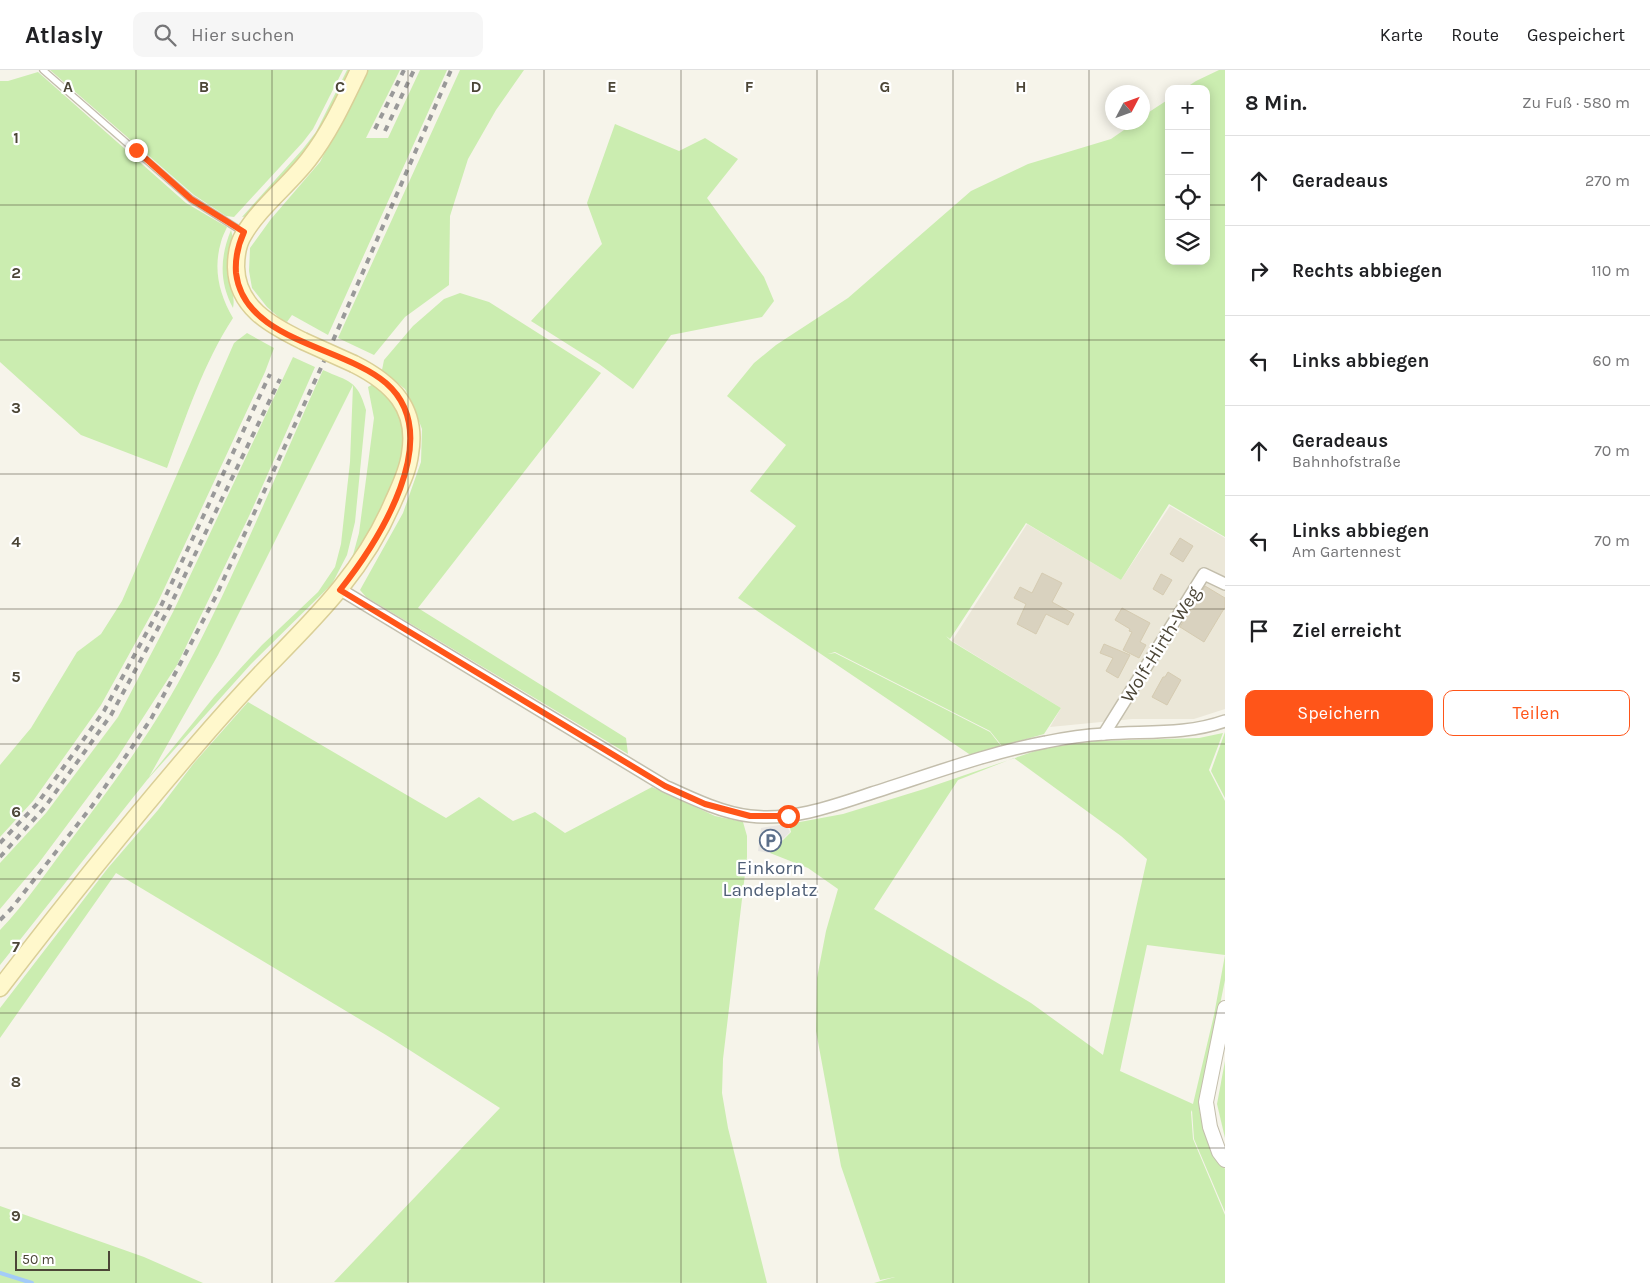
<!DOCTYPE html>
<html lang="de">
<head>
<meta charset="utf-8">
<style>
	body { margin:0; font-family:Karla,sans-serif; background:#f6f6f6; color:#202124 }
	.controls { position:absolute; right:15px; top:15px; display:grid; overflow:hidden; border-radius:10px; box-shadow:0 2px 12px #0003 }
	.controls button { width:45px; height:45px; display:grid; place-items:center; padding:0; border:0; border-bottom:1px solid #e0e0e0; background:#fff; color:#202124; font:25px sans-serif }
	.compass { position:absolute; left:1105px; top:15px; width:45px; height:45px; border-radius:50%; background:#fff; box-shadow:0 2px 12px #0003; rotate:49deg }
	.scale { position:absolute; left:15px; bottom:12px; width:95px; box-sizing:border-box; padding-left:5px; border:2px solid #4c4637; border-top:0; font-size:14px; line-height:18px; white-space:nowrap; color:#4c4637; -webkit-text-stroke:4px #fff; paint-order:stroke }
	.stop { position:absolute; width:15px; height:15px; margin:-11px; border:4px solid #ff5519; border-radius:50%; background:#fff }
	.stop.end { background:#ff5519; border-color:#fff; box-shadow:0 1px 5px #0008 }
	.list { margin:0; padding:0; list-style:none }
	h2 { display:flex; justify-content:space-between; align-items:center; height:65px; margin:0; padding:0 20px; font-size:21px }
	h2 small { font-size:16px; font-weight:400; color:#757577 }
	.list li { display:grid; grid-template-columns:32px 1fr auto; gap:15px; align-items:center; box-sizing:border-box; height:90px; padding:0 20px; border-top:1px solid #e0e0e0 }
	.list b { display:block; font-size:19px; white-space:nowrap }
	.list p { margin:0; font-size:16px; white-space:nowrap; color:#757577 }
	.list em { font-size:16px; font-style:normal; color:#757577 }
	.actions { display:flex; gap:10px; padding:15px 20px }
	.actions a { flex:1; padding:11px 0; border:1px solid #ff5519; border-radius:10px; text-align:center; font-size:18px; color:#ff5519 }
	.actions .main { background:#ff5519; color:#fff }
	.icon { flex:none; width:28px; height:28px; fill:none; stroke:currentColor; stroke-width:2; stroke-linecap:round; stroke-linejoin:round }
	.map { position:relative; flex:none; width:1225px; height:1213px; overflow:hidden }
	header { display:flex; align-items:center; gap:30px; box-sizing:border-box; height:70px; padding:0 25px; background:#fff; border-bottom:1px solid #e0e0e0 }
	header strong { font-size:24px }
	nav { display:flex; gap:28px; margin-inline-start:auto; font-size:18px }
	.search { width:350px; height:45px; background:#f6f6f6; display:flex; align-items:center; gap:12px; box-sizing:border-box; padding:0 18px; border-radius:10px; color:#757577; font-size:19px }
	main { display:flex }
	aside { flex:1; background:#fff }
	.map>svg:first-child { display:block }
	.residential { fill:#ebe7d8 }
	.green { fill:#cbedb0; fill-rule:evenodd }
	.parking { fill:#e8e6e2 }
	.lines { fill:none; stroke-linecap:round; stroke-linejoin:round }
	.stream { stroke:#a3cbf7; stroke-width:4 }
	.building { fill:#d9d2bf; stroke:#d5cbb1 }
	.service-casing { stroke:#c3beac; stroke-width:8 }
	.minor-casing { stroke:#c3beac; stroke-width:14 }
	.tertiary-casing { stroke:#c3beac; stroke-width:16 }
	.secondary-casing { stroke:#dacf97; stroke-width:19 }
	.service { stroke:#fff; stroke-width:5.5 }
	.minor { stroke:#fff; stroke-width:11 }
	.tertiary { stroke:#fff; stroke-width:14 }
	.secondary { stroke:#fff8cc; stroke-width:16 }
	.rail { stroke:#999; stroke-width:4; stroke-dasharray:6 6; stroke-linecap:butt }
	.secondary-bridge-casing { stroke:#dacf97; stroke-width:19; stroke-linecap:butt }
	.secondary-bridge { stroke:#fff8cc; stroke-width:16 }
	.route { stroke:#ff5519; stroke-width:6 }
	.grid { fill:none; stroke:#4c4637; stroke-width:1; stroke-opacity:0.55 }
	.labels { text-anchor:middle; stroke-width:4.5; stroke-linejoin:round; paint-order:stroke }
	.street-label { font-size:19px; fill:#4c4637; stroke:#fff }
	.service-label { font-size:19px; fill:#4e5e75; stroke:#fff }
	.grid-label { font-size:16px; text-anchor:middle; font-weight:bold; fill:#4c4637; stroke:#fff; stroke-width:4.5; stroke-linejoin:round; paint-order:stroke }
</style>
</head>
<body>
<header>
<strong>Atlasly</strong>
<div class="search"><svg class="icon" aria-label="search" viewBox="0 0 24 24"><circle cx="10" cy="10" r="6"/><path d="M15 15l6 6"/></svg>Hier suchen</div>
<nav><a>Karte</a><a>Route</a><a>Gespeichert</a></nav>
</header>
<main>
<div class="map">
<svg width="1225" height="1213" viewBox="0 0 1225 1213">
	<rect width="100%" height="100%" fill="#f6f4ea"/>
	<polygon class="residential" points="1170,436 1225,468 1225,639 1194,649 1132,649 1050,657 1061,638 952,571 1027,454 1121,510"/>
	<g class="green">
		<polygon points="50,0 343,0 313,59 303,72 234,147 226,146 194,125"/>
		<polygon points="347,0 352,0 330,44 305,82 249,146 242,147 302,80 316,62"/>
		<polygon points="367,0 400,0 366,68 388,68 420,0 447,0 328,265 292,245 287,252 282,250 267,237 252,218 249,201 250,178 271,149 320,92"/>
		<polygon points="460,0 524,0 496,40 468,89 450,146 449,215 405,247 374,285 338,268"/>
		<polygon points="1219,0 1225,0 1225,467 1169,434 1121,510 1026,453 950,569 946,566 951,571 1061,638 1044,664 1002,676 990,661 835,582 828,584 835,583 990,662 1001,676 972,686 738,528 796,456 750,421 786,375 727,326 754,293 776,275 848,228 971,121 1028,94 1111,69 1134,53 1142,52 1143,46 1169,29 1169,191 1206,191 1206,19 1184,19 1196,11"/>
		<path d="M38,2l148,131 41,24c-2,5 -5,10 -6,15 -8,27 -2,52 12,76 -30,46 -47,99 -66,150l-86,-33 -81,-73v-281h8z"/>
		<polygon points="615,54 679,81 705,68 738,89 707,128 764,207 774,231 762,247 671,265 633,319 599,294 531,251 602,174 587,133"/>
		<path d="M231,160c4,11 -3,27 -3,39 0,13 8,26 5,39 -14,-26 -13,-51 -2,-78z"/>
		<polygon points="460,223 489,232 601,303 418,538 626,668 628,684 366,527 360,520 403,443 421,392 422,359 412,333 405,319 382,300 384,290 413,256 444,229"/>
		<polygon points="247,263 274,278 265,302 158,532 101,635 33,731 0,767 0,695 31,658 77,582 101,564 122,531 234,273"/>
		<polygon points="293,287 315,297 250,444 177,595 117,688 38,794 0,839 0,793 46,743 118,647 173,542"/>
		<path d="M323,300c26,12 34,9 43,40l-11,112 -8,33 -15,29 -81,80 -104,116 -147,185v-35c26,-27 47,-59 70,-89 41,-54 82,-109 114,-169 52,-97 93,-201 139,-302zM353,315l-3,77 -9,82 -6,23 -17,25 -56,53 -48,52 -65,80 69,-122z"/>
		<path d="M375,313c12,12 27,29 29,48 5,54 -38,108 -65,151l14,-27 6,-22 15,-115 -6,-31z"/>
		<polygon points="248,632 446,748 479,727 513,751 535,742 565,763 652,717 715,746 743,752 747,766 747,787 723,989 722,1023 728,1058 767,1213 334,1212 500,1038 386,965 116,803 0,968 0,938 108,798 158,740 194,693"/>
		<polygon points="1225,662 1225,728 1211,701"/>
		<path d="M1223,663l-14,37 16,31v179l-26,128 5,22 11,24 10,15v43l-31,-73 -2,-29 -1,2 2,27 32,76v68h-351l21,-6 -15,3 -39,-114 -25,-135 1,-53 9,-47 12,-42 -30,-21 -38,-15 21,-21 -2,-8 54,-10 81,-25 120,-41 52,-7 103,-3zM1014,688l107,78 26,23 -44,196 -72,-52 -157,-94 84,-129zM1147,875l78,10 -11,60 -21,89 -73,-33z"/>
		<polygon points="1225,991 1225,1068 1217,1034"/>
		<polygon points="0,1136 144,1187 203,1213 0,1213"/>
	</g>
	<polygon class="parking" points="786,754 790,762 769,783 758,781 761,758"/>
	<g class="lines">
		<polyline class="stream" points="0,1203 32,1213"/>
	</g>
	<g class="building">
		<polygon points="1180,468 1193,476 1183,492 1170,484"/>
		<polygon points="1042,503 1062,513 1052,532 1074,544 1068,555 1046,544 1036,564 1017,554 1026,534 1014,528 1020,517 1032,523"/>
		<polygon points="1161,504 1172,510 1163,525 1153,519"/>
		<polygon points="1205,516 1225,528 1225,537 1204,572 1180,557"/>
		<polygon points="1122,538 1150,553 1140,572 1146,575 1139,588 1123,580 1132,562 1129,561 1130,559 1115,550"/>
		<polygon points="1104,574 1130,585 1118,608 1106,601 1113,588 1100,583"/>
		<polygon points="1168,602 1181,610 1167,635 1152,627 1163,607 1165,607"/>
	</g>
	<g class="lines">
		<defs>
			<polyline id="service" points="43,0 191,129 243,162"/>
			<g id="minor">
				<path d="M341,520l324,196c26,12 57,27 85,30 42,5 83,-10 122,-23 57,-18 115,-40 174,-51 19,-4 40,-7 59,-8 41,-3 81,1 120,-13"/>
				<polyline points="1104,664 1204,504 1225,514"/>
			</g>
			<polyline id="tertiary" points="1225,938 1206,1032 1210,1057 1219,1082 1225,1090"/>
			<g id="secondary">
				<path d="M303,271c-33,-16 -66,-34 -67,-74 0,-11 2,-24 8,-33 15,-26 46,-50 65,-75 21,-27 35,-58 50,-89"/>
				<path d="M0,918c62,-81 126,-161 193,-239 24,-28 49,-56 75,-83 50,-51 96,-96 125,-164 7,-16 15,-31 17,-48 8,-46 -18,-71 -56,-90"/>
			</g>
		</defs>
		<use href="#service" class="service-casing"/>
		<use href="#minor" class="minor-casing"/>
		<use href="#tertiary" class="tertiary-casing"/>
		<use href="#secondary" class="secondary-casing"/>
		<use href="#service" class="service"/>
		<use href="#minor" class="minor"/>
		<use href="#tertiary" class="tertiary"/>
		<use href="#secondary" class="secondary"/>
		<g class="rail">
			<polyline points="375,59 404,0"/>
			<polyline points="385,61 414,0"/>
			<polyline points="0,773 37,734 104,641 161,536 270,304"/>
			<polyline points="0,787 45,737 111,645 170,536 280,309"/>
			<polyline points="0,850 11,839 92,736 151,649 216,526 325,289 451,0"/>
		</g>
		<defs>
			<polyline id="secondary-bridge" points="303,271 354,294"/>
		</defs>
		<use href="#secondary-bridge" class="secondary-bridge-casing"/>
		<use href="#secondary-bridge" class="secondary-bridge"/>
	</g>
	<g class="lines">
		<path class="route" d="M136,80l55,49 53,33c-6,13 -9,27 -8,41 8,68 107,73 150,110 61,53 -8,159 -46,207l325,196 40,18 45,12h38"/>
	</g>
	<path class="grid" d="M136,0v1213M272,0v1213M408,0v1213M544,0v1213M681,0v1213M817,0v1213M953,0v1213M1089,0v1213M0,135h1169M1206,135h19M0,270h1225M0,404h1225M0,539h1225M0,674h1225M0,809h1225M0,943h1225M0,1078h1225"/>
	<defs>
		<symbol id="parking-ring" viewBox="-11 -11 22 22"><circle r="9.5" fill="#fff" stroke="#5c6f8a" stroke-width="1.5"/><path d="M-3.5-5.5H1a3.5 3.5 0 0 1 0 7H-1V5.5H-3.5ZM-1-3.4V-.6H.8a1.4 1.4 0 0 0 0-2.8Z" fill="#5c6f8a"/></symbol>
	</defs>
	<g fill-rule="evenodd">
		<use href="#parking-ring" x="758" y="758" width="25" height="25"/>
	</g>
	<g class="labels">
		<g class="street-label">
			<text transform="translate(1160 574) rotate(-58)" y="7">Wolf-Hirth-Weg</text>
		</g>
		<g class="service-label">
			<text x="770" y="804">Einkorn<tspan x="770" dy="22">Landeplatz</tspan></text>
		</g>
	</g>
	<g class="grid-label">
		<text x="68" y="22">A</text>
		<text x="204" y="22">B</text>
		<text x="340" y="22">C</text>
		<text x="476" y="22">D</text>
		<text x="612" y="22">E</text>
		<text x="749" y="22">F</text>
		<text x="885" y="22">G</text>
		<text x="1021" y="22">H</text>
		<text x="16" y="73">1</text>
		<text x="16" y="208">2</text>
		<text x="16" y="343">3</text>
		<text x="16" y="477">4</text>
		<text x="16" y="612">5</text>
		<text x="16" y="747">6</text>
		<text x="16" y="882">7</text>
		<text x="16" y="1017">8</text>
		<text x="16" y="1151">9</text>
	</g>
</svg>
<div class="controls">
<button>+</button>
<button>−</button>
<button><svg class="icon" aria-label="locate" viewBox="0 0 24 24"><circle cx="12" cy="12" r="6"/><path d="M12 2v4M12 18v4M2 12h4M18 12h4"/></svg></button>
<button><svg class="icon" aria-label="layers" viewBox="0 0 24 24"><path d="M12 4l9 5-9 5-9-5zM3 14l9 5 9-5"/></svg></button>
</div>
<svg class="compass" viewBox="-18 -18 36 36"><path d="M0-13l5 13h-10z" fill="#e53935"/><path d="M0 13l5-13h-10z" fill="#757577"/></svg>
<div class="scale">50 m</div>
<div class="stop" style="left:788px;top:746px"></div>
<div class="stop end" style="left:136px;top:80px"></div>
</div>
<aside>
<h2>8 Min.<small>Zu Fuß · 580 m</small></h2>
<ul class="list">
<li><svg class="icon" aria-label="ahead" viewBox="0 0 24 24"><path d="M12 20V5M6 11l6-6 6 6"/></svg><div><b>Geradeaus</b></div><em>270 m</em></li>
<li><svg class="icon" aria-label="right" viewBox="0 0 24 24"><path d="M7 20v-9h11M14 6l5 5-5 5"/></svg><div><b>Rechts abbiegen</b></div><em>110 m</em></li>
<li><svg class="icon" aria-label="left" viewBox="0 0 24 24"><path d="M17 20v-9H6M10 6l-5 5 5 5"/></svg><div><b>Links abbiegen</b></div><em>60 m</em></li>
<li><svg class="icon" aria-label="ahead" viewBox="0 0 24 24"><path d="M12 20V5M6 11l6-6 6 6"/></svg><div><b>Geradeaus</b><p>Bahnhofstraße</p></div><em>70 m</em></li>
<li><svg class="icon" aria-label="left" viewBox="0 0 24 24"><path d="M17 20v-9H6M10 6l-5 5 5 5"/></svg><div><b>Links abbiegen</b><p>Am Gartennest</p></div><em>70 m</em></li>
<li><svg class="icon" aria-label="arrive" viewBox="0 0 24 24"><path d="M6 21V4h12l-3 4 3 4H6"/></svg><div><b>Ziel erreicht</b></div></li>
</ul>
<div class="actions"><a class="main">Speichern</a><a>Teilen</a></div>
</aside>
</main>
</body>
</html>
